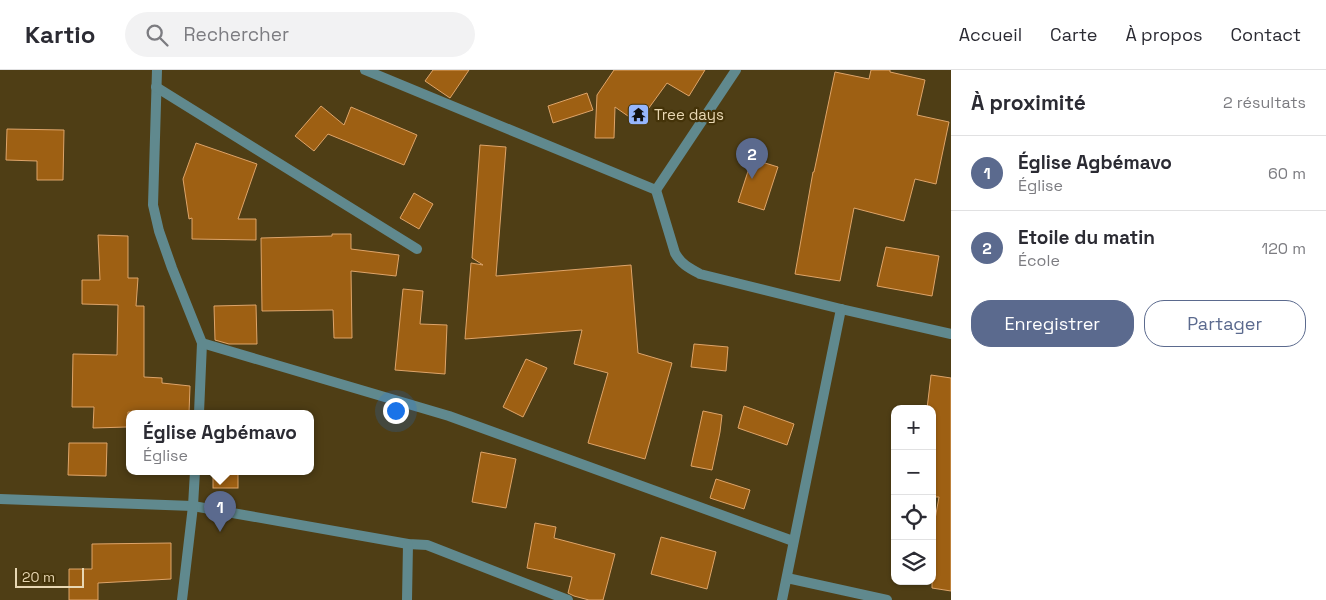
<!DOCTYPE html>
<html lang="fr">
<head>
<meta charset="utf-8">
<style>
	body { margin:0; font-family:"Space Grotesk",sans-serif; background:#f2f2f3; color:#2b2b33 }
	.controls { position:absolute; right:15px; bottom:15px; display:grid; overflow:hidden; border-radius:10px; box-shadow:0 1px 4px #0004 }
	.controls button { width:45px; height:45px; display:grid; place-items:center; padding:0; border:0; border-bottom:1px solid #e1e1e2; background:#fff; color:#2b2b33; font:25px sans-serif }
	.scale { position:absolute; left:15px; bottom:12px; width:69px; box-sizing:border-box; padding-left:5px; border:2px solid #e8d7b3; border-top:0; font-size:14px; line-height:18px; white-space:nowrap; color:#e8d7b3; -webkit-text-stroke:4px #443309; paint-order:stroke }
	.you { position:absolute; left:395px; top:340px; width:18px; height:18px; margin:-12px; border:4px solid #fff; border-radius:50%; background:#1a73e8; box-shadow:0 0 0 8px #1a73e833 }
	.badge { display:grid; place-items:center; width:32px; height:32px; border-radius:50%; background:#5b6a8e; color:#fff; font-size:16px; font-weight:700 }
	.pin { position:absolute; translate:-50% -41px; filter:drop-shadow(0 1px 2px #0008) }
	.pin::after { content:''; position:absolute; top:26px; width:18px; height:15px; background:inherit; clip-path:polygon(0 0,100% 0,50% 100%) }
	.popup { position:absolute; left:126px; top:340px; width:188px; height:65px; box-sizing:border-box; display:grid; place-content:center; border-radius:10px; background:#fff; filter:drop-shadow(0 1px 4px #0005); font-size:16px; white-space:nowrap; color:#7c7c81 }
	.popup b { font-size:19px; color:#2b2b33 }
	.popup::after { content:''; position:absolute; left:50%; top:100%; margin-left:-10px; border:10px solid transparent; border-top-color:#fff }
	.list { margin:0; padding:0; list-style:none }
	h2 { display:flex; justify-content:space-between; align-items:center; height:65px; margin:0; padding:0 20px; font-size:21px }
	h2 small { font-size:16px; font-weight:400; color:#7c7c81 }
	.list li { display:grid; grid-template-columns:32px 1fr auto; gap:15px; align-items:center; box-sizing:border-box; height:75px; padding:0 20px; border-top:1px solid #e1e1e2 }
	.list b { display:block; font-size:19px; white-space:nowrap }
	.list p { margin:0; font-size:16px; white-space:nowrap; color:#7c7c81 }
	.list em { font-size:16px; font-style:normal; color:#7c7c81 }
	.actions { display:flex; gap:10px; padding:15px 20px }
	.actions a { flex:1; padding:11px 0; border:1px solid #5b6a8e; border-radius:20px; text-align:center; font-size:18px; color:#5b6a8e }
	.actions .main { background:#5b6a8e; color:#fff }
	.icon { flex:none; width:28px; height:28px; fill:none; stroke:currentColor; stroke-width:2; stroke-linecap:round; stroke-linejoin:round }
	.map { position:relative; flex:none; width:951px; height:530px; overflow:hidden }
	header { display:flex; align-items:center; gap:30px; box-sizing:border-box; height:70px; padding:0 25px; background:#fff; border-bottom:1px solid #e1e1e2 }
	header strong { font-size:24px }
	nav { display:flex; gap:28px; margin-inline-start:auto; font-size:18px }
	.search { width:350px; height:45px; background:#f2f2f3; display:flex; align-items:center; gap:12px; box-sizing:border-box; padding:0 18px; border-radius:28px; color:#7c7c81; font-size:19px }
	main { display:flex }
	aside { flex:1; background:#fff }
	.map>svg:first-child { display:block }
	.building { fill:#9e6013; stroke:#dea469 }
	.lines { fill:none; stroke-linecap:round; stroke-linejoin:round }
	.street { stroke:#60898e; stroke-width:10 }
	.labels { text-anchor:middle; stroke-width:4.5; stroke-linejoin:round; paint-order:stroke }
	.poi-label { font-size:15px; fill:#e8d7b3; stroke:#443309; text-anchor:start }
</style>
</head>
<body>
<header>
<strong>Kartio</strong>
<div class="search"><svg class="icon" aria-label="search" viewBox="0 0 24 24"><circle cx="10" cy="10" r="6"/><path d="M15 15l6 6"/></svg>Rechercher</div>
<nav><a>Accueil</a><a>Carte</a><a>À propos</a><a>Contact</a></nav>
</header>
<main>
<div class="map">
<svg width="951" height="530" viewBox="0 0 951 530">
	<rect width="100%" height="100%" fill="#4f3e15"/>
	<g class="building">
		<polygon points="433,0 469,0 450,28 425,11"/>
		<polygon points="614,0 705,0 689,26 667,13 638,53 615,37 614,68 595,68 597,25"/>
		<polygon points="871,0 890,0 890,2 925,10 917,45 949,52 936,114 915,109 904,151 854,138 840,211 795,204 813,102 814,102 835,2 869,9"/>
		<polygon points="587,23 593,40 553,53 548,36"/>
		<polygon points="321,36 344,55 351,37 417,65 404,95 328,64 314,81 295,66"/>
		<polygon points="7,59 64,60 63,110 37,110 37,91 6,90"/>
		<polygon points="196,73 257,94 238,149 256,149 256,170 192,169 192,148 189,149 183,109"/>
		<polygon points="480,75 506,77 496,206 631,195 638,283 672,293 645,389 588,373 608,303 574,294 582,260 465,269 471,193 483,195 472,188"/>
		<polygon points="752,89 778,97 764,140 738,132"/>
		<polygon points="414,123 433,134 419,159 400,148"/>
		<polygon points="332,164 351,164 351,179 399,185 396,206 351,201 352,268 334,268 333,240 262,241 261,168 332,166"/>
		<polygon points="98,165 128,166 128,208 138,208 136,236 144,236 144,307 162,308 162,313 190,316 189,343 128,342 127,357 93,358 94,337 72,337 73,284 117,285 118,235 82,234 82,210 100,210"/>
		<polygon points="886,177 939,186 932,226 877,216"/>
		<polygon points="403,219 423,221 420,254 447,255 445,304 395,300"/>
		<polygon points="256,235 257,274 229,274 215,270 214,236"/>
		<polygon points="694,274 728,277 726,301 691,297"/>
		<polygon points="526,289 547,298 523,347 503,337"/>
		<polygon points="931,305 951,308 951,521 932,518 932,466 939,427 932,427 932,339 927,339"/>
		<polygon points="744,336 794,354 787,375 738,358"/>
		<polygon points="703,341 722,345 720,362 712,400 691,396"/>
		<polygon points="69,373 107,373 106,406 68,405"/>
		<polygon points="481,382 516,389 506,438 472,432"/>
		<rect x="213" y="401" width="25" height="17"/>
		<polygon points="716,409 750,420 744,439 710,428"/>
		<polygon points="535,453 556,457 554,468 615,484 603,530 589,530 574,526 568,523 572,507 527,498"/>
		<polygon points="661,467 716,482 707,519 651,504"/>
		<polygon points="171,473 171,509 98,513 98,530 69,530 69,499 92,499 92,474"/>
	</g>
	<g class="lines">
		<g class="street">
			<polyline points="157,0 153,135 159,161 172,198 202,273 199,343"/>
			<polyline points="365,0 656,120"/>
			<polyline points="156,17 417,179"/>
			<path d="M656,120l19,63c6,11 14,15 25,21l141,35 110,25"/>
			<polyline points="656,120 736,0"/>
			<polyline points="202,273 449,346 793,471"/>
			<polyline points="0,429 193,436 408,474 427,475 568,530"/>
			<polyline points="787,508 887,530"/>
			<polyline points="182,530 193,436 195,401"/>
			<polyline points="407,530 408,474"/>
			<polyline points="782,530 841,239"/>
		</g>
	</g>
	<defs>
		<symbol id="temple-square" viewBox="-11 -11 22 22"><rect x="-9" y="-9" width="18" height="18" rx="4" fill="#96b6fd" stroke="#443309"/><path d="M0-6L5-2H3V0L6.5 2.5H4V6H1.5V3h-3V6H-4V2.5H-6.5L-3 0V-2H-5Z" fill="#111"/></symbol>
	</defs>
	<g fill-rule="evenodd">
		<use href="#temple-square" x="626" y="32" width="25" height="25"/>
	</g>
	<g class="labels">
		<g class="poi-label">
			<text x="654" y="50">Tree days</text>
		</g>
	</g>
</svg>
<div class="controls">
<button>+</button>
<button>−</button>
<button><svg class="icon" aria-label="locate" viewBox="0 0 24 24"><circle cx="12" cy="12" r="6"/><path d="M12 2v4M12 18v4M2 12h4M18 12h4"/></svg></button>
<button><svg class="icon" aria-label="layers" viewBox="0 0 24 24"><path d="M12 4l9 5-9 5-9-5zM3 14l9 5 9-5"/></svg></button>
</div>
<div class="scale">20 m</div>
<div class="you"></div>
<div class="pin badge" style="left:220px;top:462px">1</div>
<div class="popup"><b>Église Agbémavo</b>Église</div>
<div class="pin badge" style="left:752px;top:109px">2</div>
</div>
<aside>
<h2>À proximité<small>2 résultats</small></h2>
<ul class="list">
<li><span class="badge">1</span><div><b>Église Agbémavo</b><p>Église</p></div><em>60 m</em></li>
<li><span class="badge">2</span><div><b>Etoile du matin</b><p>École</p></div><em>120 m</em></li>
</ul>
<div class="actions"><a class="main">Enregistrer</a><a>Partager</a></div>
</aside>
</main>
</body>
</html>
